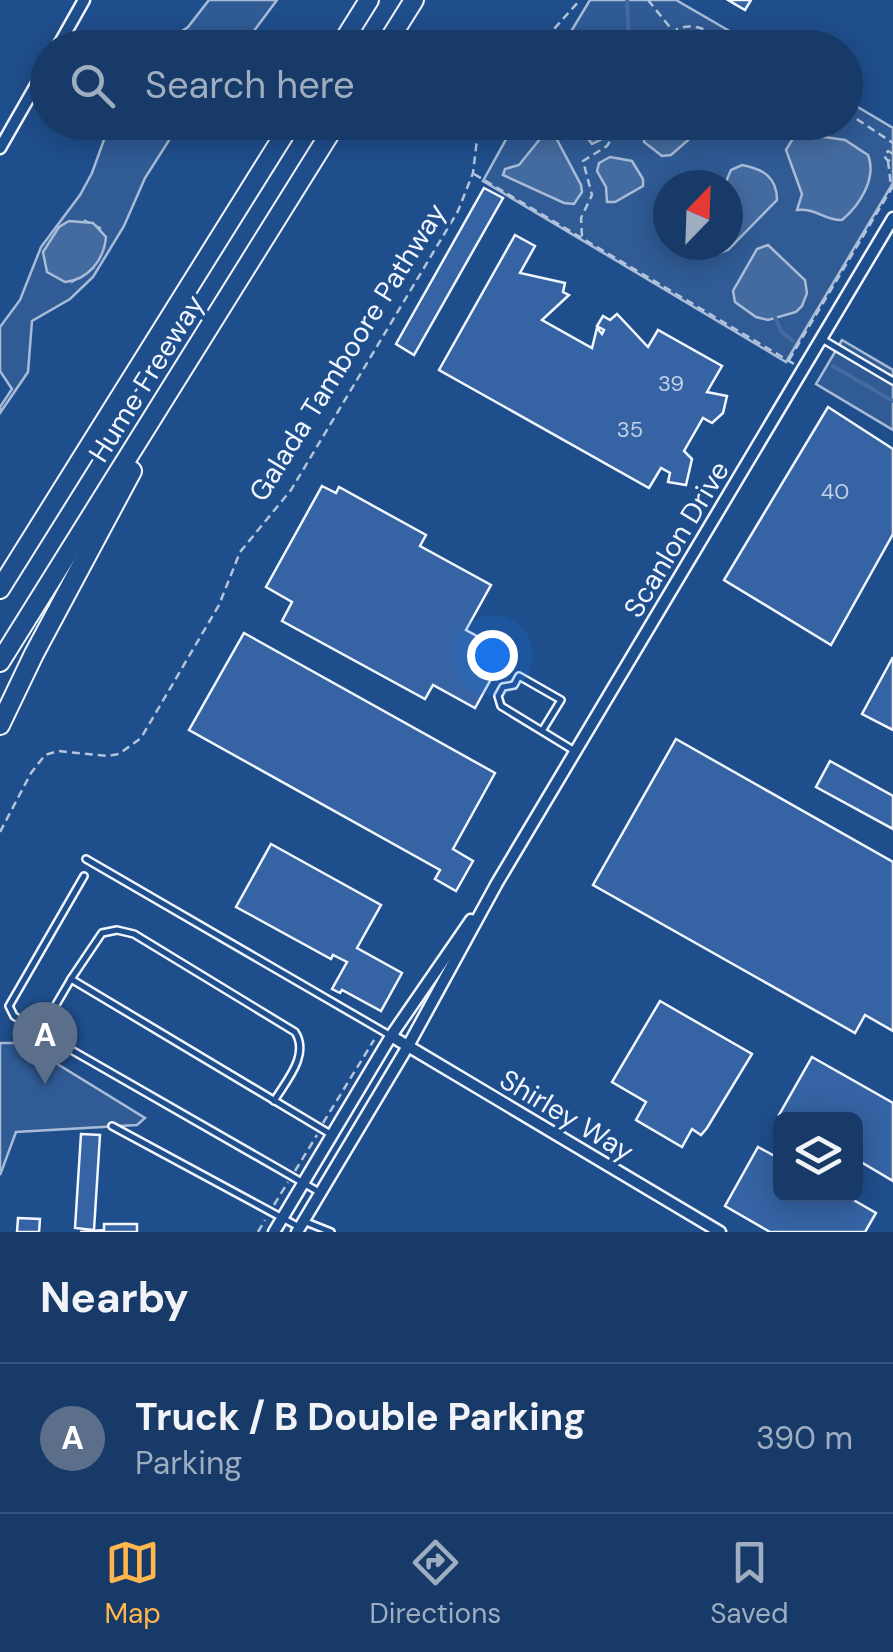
<!DOCTYPE html>
<html lang="en">
<head>
<meta charset="utf-8">
<style>
	body { margin:0; font-family:"DM Sans",sans-serif; background:#20416f; color:#f1f3f6 }
	.controls { position:absolute; right:30px; bottom:30px; display:grid; overflow:hidden; border-radius:15px; box-shadow:0 5px 25px #0003 }
	.controls button { width:90px; height:90px; display:grid; place-items:center; padding:0; border:0; border-bottom:2px solid #36547d; background:#173a69; color:#f1f3f6; font:50px sans-serif }
	.compass { position:absolute; left:653px; top:170px; width:90px; height:90px; border-radius:50%; background:#173a69; box-shadow:0 5px 25px #0003; rotate:23deg }
	.you { position:absolute; left:492px; top:655px; width:35px; height:35px; margin:-25px; border:8px solid #fff; border-radius:50%; background:#1a73e8; box-shadow:0 0 0 15px #1a73e833 }
	.badge { display:grid; place-items:center; width:65px; height:65px; border-radius:50%; background:#ffb74d; color:#fff; font-size:32px; font-weight:700 }
	.pin { position:absolute; translate:-50% -82px; filter:drop-shadow(0 2px 5px #0008) }
	.pin::after { content:''; position:absolute; top:52px; width:35px; height:30px; background:inherit; clip-path:polygon(0 0,100% 0,50% 100%) }
	.list { margin:0; padding:0; list-style:none }
	h2 { display:flex; justify-content:space-between; align-items:center; height:130px; margin:0; padding:0 40px; font-size:42px }
	h2 small { font-size:32px; font-weight:400; color:#9eadc0 }
	.list li { display:grid; grid-template-columns:65px 1fr auto; gap:30px; align-items:center; box-sizing:border-box; height:150px; padding:0 40px; border-top:2px solid #36547d }
	.list b { display:block; font-size:38px; white-space:nowrap }
	.list p { margin:0; font-size:32px; white-space:nowrap; color:#9eadc0 }
	.list em { font-size:32px; font-style:normal; color:#9eadc0 }
	.icon { flex:none; width:55px; height:55px; fill:none; stroke:currentColor; stroke-width:2; stroke-linecap:round; stroke-linejoin:round }
	.map { position:relative; flex:none; width:893px; height:1232px; overflow:hidden }
	.search { position:absolute; background:#173a69; box-shadow:0 5px 25px #0003; left:30px; right:30px; top:30px; height:110px; display:flex; align-items:center; gap:25px; box-sizing:border-box; padding:0 35px; border-radius:55px; color:#9eadc0; font-size:38px }
	.sheet { height:280px; background:#173a69 }
	nav { display:flex; justify-content:space-around; align-items:center; box-sizing:border-box; height:140px; border-top:2px solid #36547d; background:#173a69; font-size:28px; color:#9eadc0 }
	nav a { display:grid; justify-items:center; gap:5px }
	nav .on { color:#ffb74d }
	.map>svg:first-child { display:block }
	.built { fill:#305b95; stroke:#a8bbd7; stroke-width:2.5; fill-rule:evenodd }
	.water { fill:#446ba0; stroke:#a8bbd7; stroke-width:2.5 }
	.lines { fill:none; stroke-linecap:round; stroke-linejoin:round }
	.stream { stroke:#446ba0; stroke-width:4 }
	.building { fill:#3563a3; stroke:#f2f6ff; stroke-width:2.5 }
	.lane-casing { stroke:#f2f6ff; stroke-width:10 }
	.street-casing { stroke:#f2f6ff; stroke-width:15 }
	.highway-casing { stroke:#f2f6ff; stroke-width:22 }
	.path { stroke:#b3c4dc; stroke-width:2.5; stroke-dasharray:8 5; stroke-linecap:butt }
	.lane { stroke:#1f4e8c; stroke-width:5 }
	.street { stroke:#1f4e8c; stroke-width:10 }
	.highway { stroke:#1f4e8c; stroke-width:18 }
	.labels { text-anchor:middle; stroke-width:8; stroke-linejoin:round; paint-order:stroke }
	.number-label { font-size:22px; fill:#c3d1e8 }
	.street-label { font-size:28px; fill:#f2f6ff; stroke:#1f4e8c }
</style>
</head>
<body>
<div class="map">
<svg width="893" height="1232" viewBox="0 0 893 1232">
	<rect width="100%" height="100%" fill="#1f4e8c"/>
	<g class="built">
		<polygon points="209,0 277,0 242,47 158,47 188,27"/>
		<polygon points="590,0 676,0 757,47 561,48"/>
		<path d="M846,100l47,28v55l-107,179 -303,-181 32,-58 331,-1zM668,185h60v60h-60z"/>
		<path d="M110,123h32l10,9 28,-9 -35,55 -21,48 -31,51 -23,22 -38,22 -4,51 -28,41v-6l12,-18 -12,-18v-44l20,-27 21,-53 39,-52 12,-22zM85,221l15,7 -7,40 -20,13z"/>
		<polygon points="842,340 893,370 893,430 816,384"/>
		<polygon points="0,1043 14,1043 36,1051 145,1118 137,1125 16,1132 0,1175"/>
	</g>
	<g class="water">
		<polygon points="576,123 611,123 606,137 592,144"/>
		<polygon points="646,123 694,123 694,135 671,155 662,156 644,142"/>
		<polygon points="544,134 555,136 581,185 582,192 574,204 564,203 503,175 505,169 519,165"/>
		<path d="M803,134l42,6 23,15c9,23 -8,50 -26,65 -17,1 -25,-12 -45,-10l5,-16 -16,-44 6,-10z"/>
		<polygon points="610,157 632,161 643,179 643,186 615,202 607,202 606,187 597,171 599,163"/>
		<path d="M742,165c21,4 35,12 35,35l-49,50 -9,3 -3,-8h12v-23l6,-12 -9,-26 6,-14z"/>
		<path d="M69,221l24,2 13,14c-2,23 -18,43 -41,45l-18,-10 -4,-20 16,-25z"/>
		<polygon points="768,245 805,280 807,293 802,306 796,312 768,320 756,317 735,302 733,291 757,249"/>
	</g>
	<g class="lines">
		<g class="stream">
			<polyline points="627,0 629,43"/>
			<polyline points="773,313 781,331 793,341"/>
			<polyline points="833,366 893,401"/>
		</g>
	</g>
	<g class="building">
		<polygon points="728,0 751,0 745,10"/>
		<polygon points="484,188 503,198 414,355 396,344"/>
		<polygon points="515,235 535,246 520,273 565,283 563,292 569,295 542,320 592,348 597,328 602,334 604,330 597,326 603,316 610,320 617,314 648,347 658,330 722,366 707,392 727,396 723,413 712,423 703,418 684,451 692,459 686,485 668,482 670,473 661,468 649,488 439,370"/>
		<polygon points="828,407 893,449 893,534 831,645 724,580"/>
		<polygon points="322,486 336,493 339,487 426,535 420,546 491,585 466,630 506,652 475,708 433,685 425,699 282,621 292,602 266,587"/>
		<polygon points="244,633 495,773 453,849 473,861 456,891 435,879 440,870 189,730"/>
		<polygon points="893,657 893,730 862,714"/>
		<polygon points="676,739 893,862 893,1031 865,1015 855,1033 593,885"/>
		<polygon points="830,761 893,796 893,829 816,787"/>
		<polygon points="271,844 381,905 357,948 402,973 381,1011 342,990 340,993 332,989 347,962 333,955 331,959 236,907"/>
		<polygon points="660,1001 752,1054 707,1128 701,1135 692,1129 682,1147 636,1120 646,1102 612,1082"/>
		<polygon points="812,1057 893,1103 893,1181 856,1159 856,1120 786,1120 779,1115"/>
		<polygon points="81,1134 100,1135 94,1230 75,1228"/>
		<polygon points="758,1147 780,1159 780,1194 843,1194 876,1213 865,1232 770,1232 725,1206"/>
		<polygon points="18,1218 40,1219 39,1232 17,1232"/>
		<polygon points="104,1224 137,1224 137,1232 80,1232 104,1230"/>
	</g>
	<g class="lines">
		<defs>
			<g id="lane">
				<polyline points="822,339 893,381"/>
				<polyline points="542,731 561,700 519,676 514,685 503,687 498,696 501,706 573,750"/>
				<polyline points="86,859 391,1036"/>
				<path d="M71,979l31,-46 15,-3 17,4 161,98c15,23 -9,49 -21,69"/>
				<polyline points="40,1032 14,1016 9,1006 84,876"/>
				<polyline points="112,1126 299,1227"/>
				<polyline points="319,1192 40,1032 71,979 332,1135"/>
				<polyline points="306,1222 331,1232"/>
			</g>
			<g id="street">
				<polyline points="57,48 84,0"/>
				<polyline points="0,148 48,64"/>
				<polyline points="391,1036 720,1232"/>
				<polyline points="274,1232 391,1036 471,920"/>
				<polyline points="297,1232 408,1046 497,883 893,218"/>
			</g>
			<g id="highway">
				<polyline points="339,48 369,0"/>
				<polyline points="384,48 414,0"/>
				<polyline points="0,589 292,122"/>
				<polyline points="0,662 337,122"/>
				<polyline points="0,725 34,654 132,471"/>
			</g>
		</defs>
		<use href="#lane" class="lane-casing"/>
		<use href="#street" class="street-casing"/>
		<use href="#highway" class="highway-casing"/>
		<g class="path">
			<polyline points="648,0 673,31"/>
			<polyline points="537,48 580,0"/>
			<path d="M671,48l6,-19c21,-9 42,8 60,19"/>
			<polyline points="846,112 893,143"/>
			<polyline points="893,154 888,151 884,156 888,161 893,158"/>
			<polyline points="888,161 891,186"/>
			<polyline points="474,174 794,364"/>
			<polyline points="582,236 581,218 592,195 583,161 607,146 622,122"/>
			<polyline points="789,360 893,186"/>
			<polyline points="0,832 31,773 45,755 58,751 107,756 119,754 141,738 219,605 240,552 291,490 458,211 473,173 479,122"/>
			<polyline points="323,1123 374,1040"/>
			<polyline points="295,1171 317,1135"/>
			<polyline points="274,1205 288,1182"/>
			<polyline points="258,1232 265,1220"/>
		</g>
		<use href="#lane" class="lane"/>
		<use href="#street" class="street"/>
		<use href="#highway" class="highway"/>
	</g>
	<g class="labels">
		<g class="number-label">
			<text x="671" y="391">39</text>
			<text x="630" y="437">35</text>
			<text x="835" y="499">40</text>
		</g>
		<g class="street-label">
			<text transform="translate(347 352) rotate(-58)" y="10">Galada Tamboore Pathway</text>
			<text transform="translate(146 378) rotate(-58)" y="10">Hume Freeway</text>
			<text transform="translate(676 539) rotate(-59)" y="10">Scanlon Drive</text>
			<text transform="translate(567 1115) rotate(31)" y="10">Shirley Way</text>
		</g>
	</g>
</svg>
<div class="controls">
<button><svg class="icon" aria-label="layers" viewBox="0 0 24 24"><path d="M12 4l9 5-9 5-9-5zM3 14l9 5 9-5"/></svg></button>
</div>
<svg class="compass" viewBox="-18 -18 36 36"><path d="M0-13l5 13h-10z" fill="#e53935"/><path d="M0 13l5-13h-10z" fill="#9eadc0"/></svg>
<div class="you"></div>
<div class="pin badge" style="left:45px;top:1084px;background:#5c6f8a">A</div>
<div class="search"><svg class="icon" aria-label="search" viewBox="0 0 24 24"><circle cx="10" cy="10" r="6"/><path d="M15 15l6 6"/></svg>Search here</div>
</div>
<section class="sheet">
<h2>Nearby<small></small></h2>
<ul class="list">
<li><span class="badge" style="background:#5c6f8a">A</span><div><b>Truck / B Double Parking</b><p>Parking</p></div><em>390 m</em></li>
</ul>
</section>
<nav>
<a class="on"><svg class="icon" aria-label="map" viewBox="0 0 24 24"><path d="M3 6l6-2 6 2 6-2v14l-6 2-6-2-6 2zM9 4v14M15 6v14"/></svg>Map</a>
<a><svg class="icon" aria-label="directions" viewBox="0 0 24 24"><path d="M12 3l9 9-9 9-9-9zM9 14v-3h6M13 9l2 2-2 2"/></svg>Directions</a>
<a><svg class="icon" aria-label="saved" viewBox="0 0 24 24"><path d="M7 4h10v16l-5-4-5 4z"/></svg>Saved</a>
</nav>
</body>
</html>
